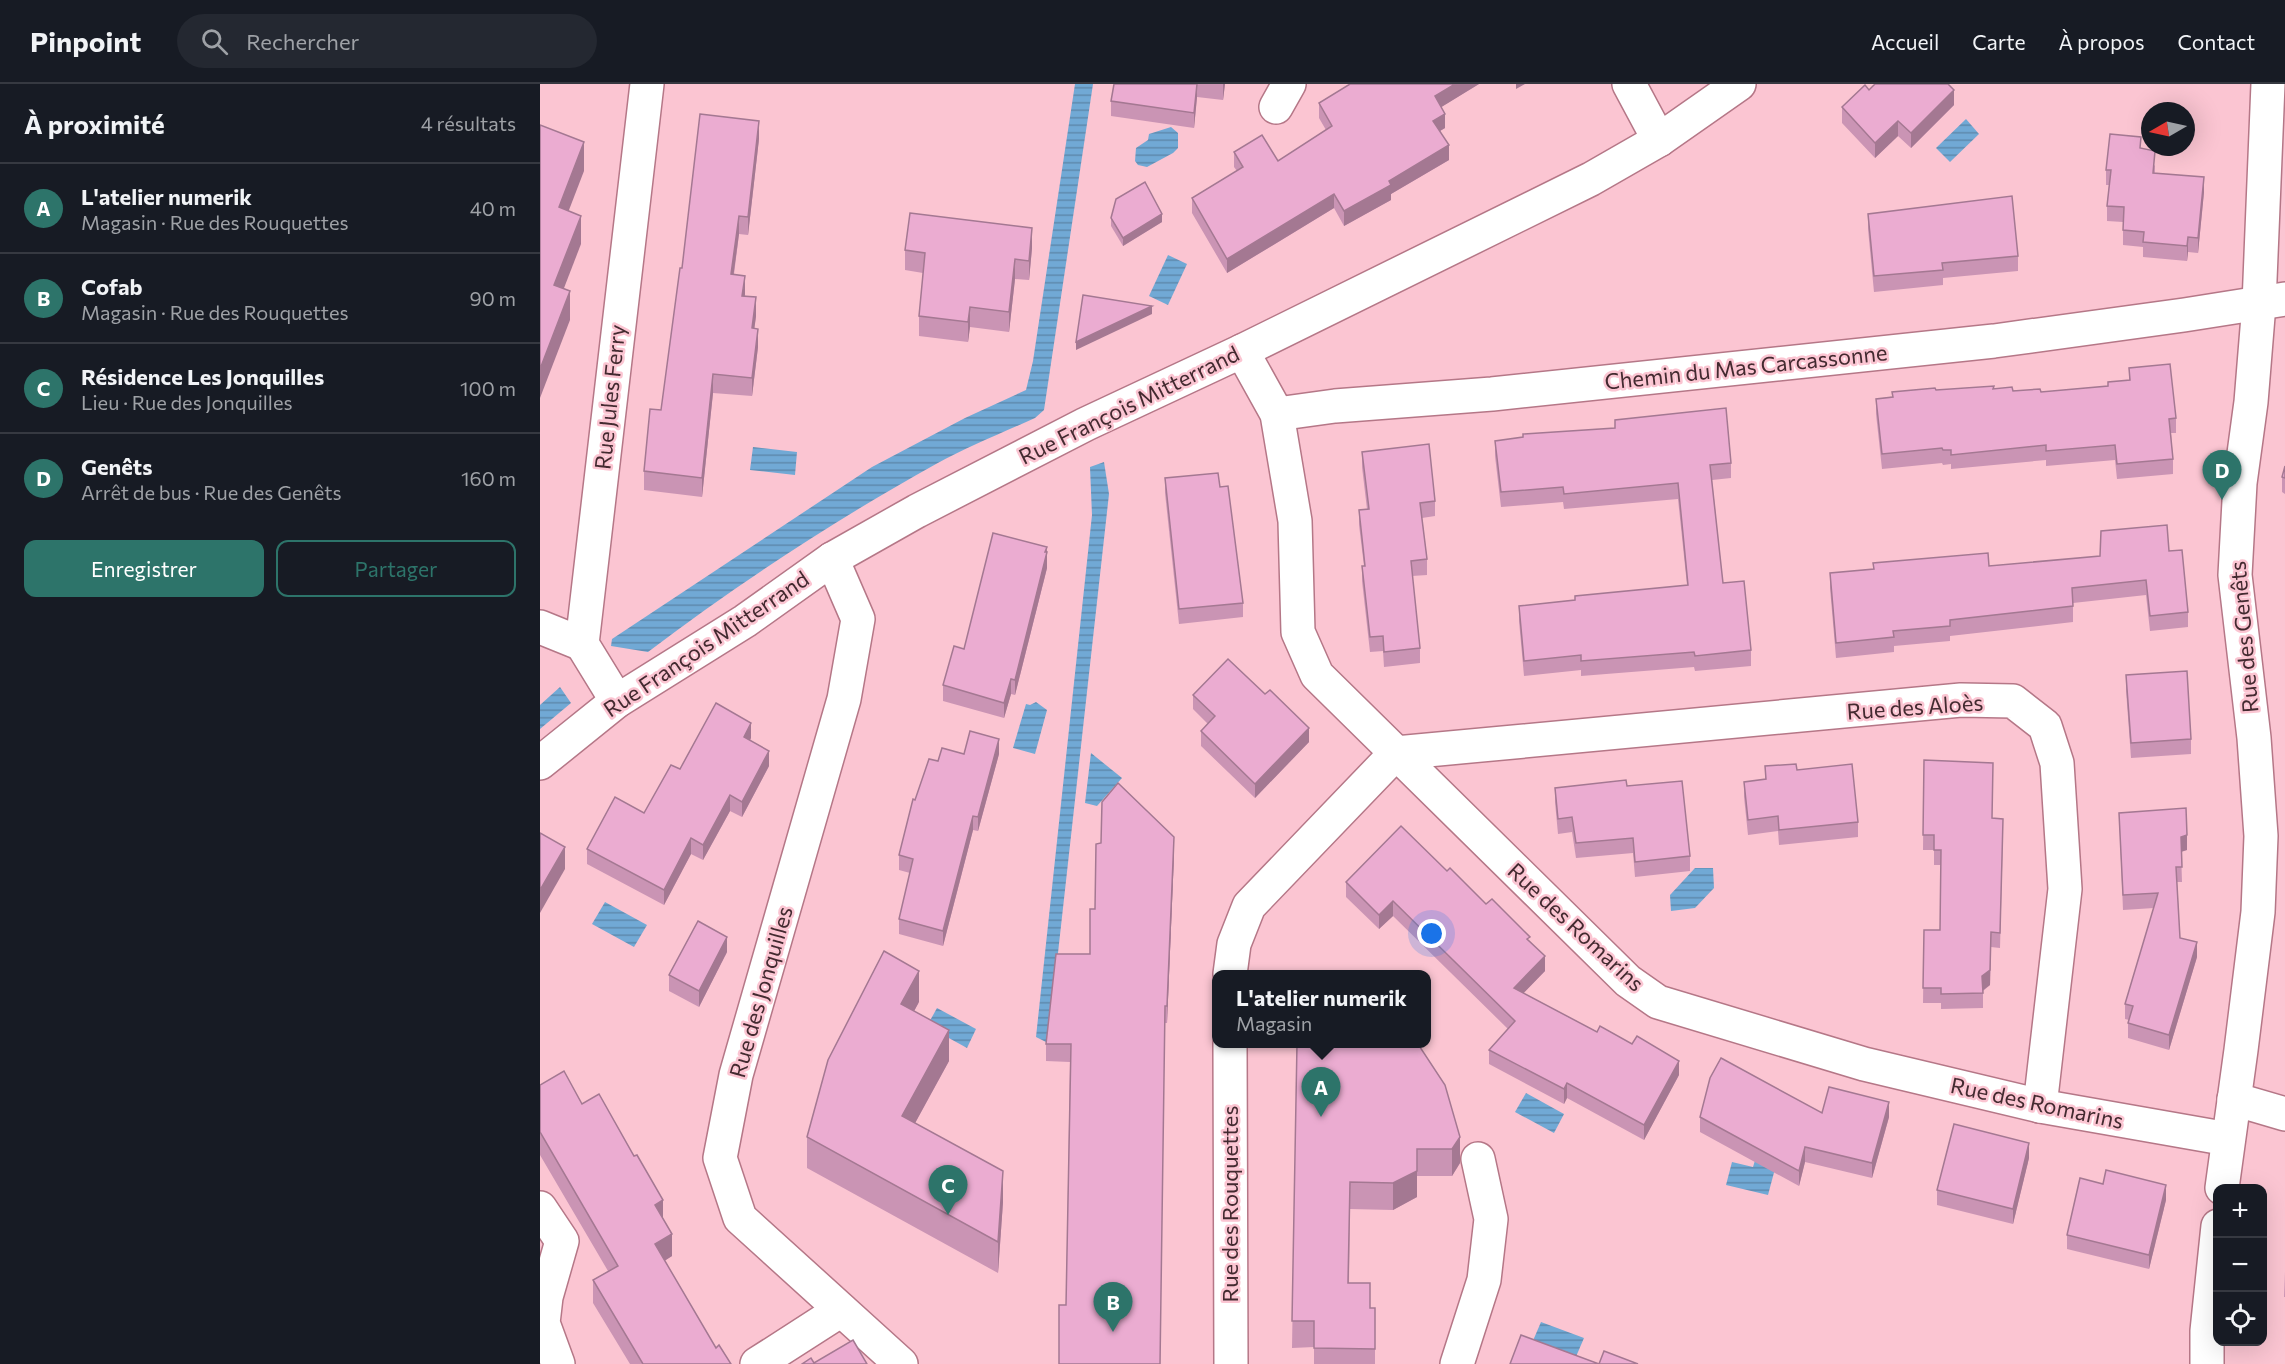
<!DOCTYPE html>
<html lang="fr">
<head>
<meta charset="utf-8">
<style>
	body { margin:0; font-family:Commissioner,sans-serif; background:#242831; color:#f1f3f6 }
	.controls { position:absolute; right:18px; bottom:18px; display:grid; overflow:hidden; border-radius:12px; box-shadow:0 6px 24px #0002 }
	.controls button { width:54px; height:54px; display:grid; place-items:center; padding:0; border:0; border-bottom:2px solid #363941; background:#171b24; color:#f1f3f6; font:30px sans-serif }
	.compass { position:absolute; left:1601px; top:18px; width:54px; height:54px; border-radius:50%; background:#171b24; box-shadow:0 6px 24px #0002; rotate:261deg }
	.you { position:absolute; left:892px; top:850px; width:21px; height:21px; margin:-15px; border:4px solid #fff; border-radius:50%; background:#1a73e8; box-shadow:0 0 0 9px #1a73e833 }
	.badge { display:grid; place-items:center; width:39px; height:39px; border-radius:50%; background:#2d746a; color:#fff; font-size:20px; font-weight:700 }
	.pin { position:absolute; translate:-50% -50px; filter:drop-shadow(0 2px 3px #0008) }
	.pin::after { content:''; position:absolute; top:32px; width:21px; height:18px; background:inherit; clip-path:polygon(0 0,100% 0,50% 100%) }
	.popup { position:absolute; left:672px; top:886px; width:219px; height:78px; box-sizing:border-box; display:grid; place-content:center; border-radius:12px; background:#171b24; filter:drop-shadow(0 2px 4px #0005); font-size:20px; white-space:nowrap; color:#9ea1a6 }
	.popup b { font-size:22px; color:#f1f3f6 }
	.popup::after { content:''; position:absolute; left:50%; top:100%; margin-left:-12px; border:12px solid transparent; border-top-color:#171b24 }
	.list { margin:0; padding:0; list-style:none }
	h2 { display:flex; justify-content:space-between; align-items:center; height:78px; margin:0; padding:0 24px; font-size:26px }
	h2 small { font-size:20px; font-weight:400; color:#9ea1a6 }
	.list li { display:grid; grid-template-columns:39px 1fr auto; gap:18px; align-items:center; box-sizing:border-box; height:90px; padding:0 24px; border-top:2px solid #363941 }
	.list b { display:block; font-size:22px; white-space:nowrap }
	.list p { margin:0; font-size:20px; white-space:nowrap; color:#9ea1a6 }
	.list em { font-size:20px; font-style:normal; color:#9ea1a6 }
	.actions { display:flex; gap:12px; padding:18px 24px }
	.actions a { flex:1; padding:14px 0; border:2px solid #2d746a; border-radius:12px; text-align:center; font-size:21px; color:#2d746a }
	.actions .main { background:#2d746a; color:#fff }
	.icon { flex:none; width:33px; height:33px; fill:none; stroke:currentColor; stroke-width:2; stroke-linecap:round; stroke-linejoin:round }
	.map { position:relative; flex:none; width:1745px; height:1280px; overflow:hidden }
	header { display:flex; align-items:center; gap:36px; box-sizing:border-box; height:84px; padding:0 30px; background:#171b24; border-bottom:2px solid #363941 }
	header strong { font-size:28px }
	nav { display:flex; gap:33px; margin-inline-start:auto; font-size:21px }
	.search { width:420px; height:54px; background:#242831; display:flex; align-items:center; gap:15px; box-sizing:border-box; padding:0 21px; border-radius:33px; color:#9ea1a6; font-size:22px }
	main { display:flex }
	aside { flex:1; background:#171b24 }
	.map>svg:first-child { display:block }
	.water { fill:url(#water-rules) }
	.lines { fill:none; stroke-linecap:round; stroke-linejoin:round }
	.minor-casing { stroke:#b57787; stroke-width:36 }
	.minor { stroke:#fff; stroke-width:33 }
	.wall { fill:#ca94b4 }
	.shaded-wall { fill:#a47892 }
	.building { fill:#ebacd1; stroke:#a47892; stroke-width:1.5 }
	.labels { text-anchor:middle; stroke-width:5; stroke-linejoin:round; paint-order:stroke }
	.street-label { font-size:22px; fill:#432a30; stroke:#fbc5d2 }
</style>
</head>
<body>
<header>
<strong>Pinpoint</strong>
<div class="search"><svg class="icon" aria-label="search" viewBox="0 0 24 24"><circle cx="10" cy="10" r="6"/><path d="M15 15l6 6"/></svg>Rechercher</div>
<nav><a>Accueil</a><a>Carte</a><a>À propos</a><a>Contact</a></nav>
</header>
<main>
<aside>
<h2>À proximité<small>4 résultats</small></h2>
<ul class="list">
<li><span class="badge">A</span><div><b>L'atelier numerik</b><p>Magasin · Rue des Rouquettes</p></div><em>40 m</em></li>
<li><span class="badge">B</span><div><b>Cofab</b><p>Magasin · Rue des Rouquettes</p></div><em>90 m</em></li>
<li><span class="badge">C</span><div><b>Résidence Les Jonquilles</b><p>Lieu · Rue des Jonquilles</p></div><em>100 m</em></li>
<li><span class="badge">D</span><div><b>Genêts</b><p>Arrêt de bus · Rue des Genêts</p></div><em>160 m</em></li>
</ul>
<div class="actions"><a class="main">Enregistrer</a><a>Partager</a></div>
</aside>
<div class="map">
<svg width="1745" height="1280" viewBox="0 0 1745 1280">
	<defs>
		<pattern id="water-rules" width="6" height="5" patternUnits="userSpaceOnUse" patternTransform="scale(1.5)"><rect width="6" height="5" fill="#71a9d5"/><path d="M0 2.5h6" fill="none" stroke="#5e8aad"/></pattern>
	</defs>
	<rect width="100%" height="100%" fill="#fbc5d2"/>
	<g class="water">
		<path d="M535,0h18l-49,326 -9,8c-33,15 -68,29 -99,46 -101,56 -197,119 -288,188l-37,-6 1,-7 260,-172 93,-49 61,-28 7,-29z"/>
		<polygon points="1426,35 1439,50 1410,78 1396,64"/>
		<polygon points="631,43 638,49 638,64 633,69 607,83 598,81 595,77 596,64 608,56 609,50"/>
		<polygon points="628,171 647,180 628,221 609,212"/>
		<polygon points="213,363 257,368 255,391 210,386"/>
		<polygon points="564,378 569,410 508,959 496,953 552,431 550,383"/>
		<polygon points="20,603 31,619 0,645 0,621"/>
		<polygon points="496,618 507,626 495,670 473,664 486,620 490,621"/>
		<polygon points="551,669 582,694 557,722 545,719"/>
		<polygon points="1155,784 1173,784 1174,804 1155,824 1131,827 1130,811"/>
		<polygon points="65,818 107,841 94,863 52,840"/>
		<polygon points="397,924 436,945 427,964 387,942"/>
		<polygon points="986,1009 1024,1030 1014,1049 975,1028"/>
		<polygon points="1220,1060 1240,1066 1228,1111 1186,1101 1192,1078 1213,1083"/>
		<polygon points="1001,1238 1044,1254 1035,1275 992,1259"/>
	</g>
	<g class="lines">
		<defs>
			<g id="minor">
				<polyline points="1089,0 1119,56"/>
				<polyline points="736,23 749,0"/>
				<polyline points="702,267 737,330 755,437 758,548 777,591 1088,897 1118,918 1324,980 1500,1022 1688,1055"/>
				<polyline points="737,330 795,322 952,310 1454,257 1644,231 1745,215"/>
				<polyline points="292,475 318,535 304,615 196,991 180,1074 200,1134 361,1280"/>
				<polyline points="0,543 42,560"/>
				<polyline points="77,617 42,560 107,0"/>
				<polyline points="0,679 77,617 205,537 292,475 377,427 546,340 702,267 1051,95 1119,56 1199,0"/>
				<polyline points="690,890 694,860 709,822 856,669 1421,616 1473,617 1505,642 1517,679 1525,805 1500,1022"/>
				<polyline points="690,960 691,1280"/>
				<polyline points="1694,1015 1745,1030"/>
				<polyline points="1682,1104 1701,966 1718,828 1721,752 1714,654 1695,491 1700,399 1711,318 1719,220 1728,0"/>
				<polyline points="0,1124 22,1157 6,1213 3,1239 18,1280"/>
				<polyline points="217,1280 301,1226"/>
				<polyline points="917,1280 944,1196 951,1135 938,1075"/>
				<polyline points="1667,1280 1667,1247 1678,1142"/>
			</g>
		</defs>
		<use href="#minor" class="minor-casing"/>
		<use href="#minor" class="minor"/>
	</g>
	<g class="wall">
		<polygon points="574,0 685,0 683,16 657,13 654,44 571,32 571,17"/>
		<polygon points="810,0 939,0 901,23 905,44 900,47 909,76 851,110 851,116 804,142 794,124 687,189 652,129 652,114 697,87 694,83 694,68 738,77 786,46 779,34 779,19"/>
		<polygon points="1329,6 1414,21 1371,64 1358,52 1335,74 1302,39 1302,23"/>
		<polygon points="219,55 208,151 199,150 194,190 216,232 214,245 218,263 212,312 173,309 162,413 104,406 104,387 121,326 142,184"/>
		<polygon points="1601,65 1615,82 1615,89 1664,108 1658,169 1648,168 1647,177 1603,173 1603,163 1583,161 1583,138 1567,137 1567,122 1569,101 1566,101 1566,86"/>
		<polygon points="1328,130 1478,172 1478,187 1403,194 1403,201 1334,208 1328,145"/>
		<polygon points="571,134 622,138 583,162 571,142"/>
		<polygon points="492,164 489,196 475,195 469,248 430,243 428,258 379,252 379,232 383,189 365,186 365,166"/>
		<polygon points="1589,284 1636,334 1636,349 1631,349 1633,375 1633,390 1577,395 1575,376 1506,382 1506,376 1411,385 1411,380 1403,381 1402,379 1342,385 1336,330 1336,315 1396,306 1454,305 1501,308 1568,302 1589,296"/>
		<polygon points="1075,336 1191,379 1191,394 1172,396 1183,499 1211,566 1211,582 1155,587 1154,583 1041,592 1041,586 984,592 979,537 979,522 1035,516 1147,501 1138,415 1024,425 1023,418 961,423 955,372 955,357 1075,344"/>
		<polygon points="822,368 895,417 895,432 882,434 887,475 887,491 872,492 880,564 880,579 844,583 843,567 830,568 822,497 822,482 824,482 819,441 819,426 827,425 822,383"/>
		<polygon points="1745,382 1745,410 1742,408 1742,393"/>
		<polygon points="625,394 680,403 703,519 703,533 639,540 625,409"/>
		<polygon points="1629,467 1648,528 1648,543 1610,547 1606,511 1533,519 1533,538 1410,552 1410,557 1354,562 1354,568 1296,574 1290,504 1290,489 1333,485 1333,479 1449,482"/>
		<polygon points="507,468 507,484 475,611 471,610 464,634 403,617 403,601 424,565"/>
		<polygon points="1586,591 1651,655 1651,670 1591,674 1586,606"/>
		<polygon points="725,610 769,658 715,714 661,662 661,647 668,640 653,625 653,611"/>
		<polygon points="211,654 210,656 229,682 202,733 190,727 163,776 151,770 124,821 47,780 47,765 104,729 140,685"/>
		<polygon points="424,670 459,670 438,747 433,746 403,862 359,850 359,835 370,789 359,786 359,771 375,716"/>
		<polygon points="1384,676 1452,734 1463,750 1460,864 1451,863 1450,901 1443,907 1443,924 1401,925 1401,919 1383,919 1384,846 1400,846 1401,781 1394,781 1394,766 1383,766"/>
		<polygon points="1225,682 1257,686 1318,738 1318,753 1239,761 1238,747 1208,751 1204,713 1204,698 1225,695"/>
		<polygon points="1087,702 1150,772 1150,787 1095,793 1093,769 1036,774 1032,748 1018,750 1015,718 1015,704"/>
		<polygon points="1579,729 1647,766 1641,767 1642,798 1637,798 1640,854 1657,873 1629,966 1588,954 1588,939 1589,936 1585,935 1585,920 1614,824 1583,826"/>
		<polygon points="634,771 627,939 625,939 526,1221 530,978 506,977 506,960 550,870"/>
		<polygon points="907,787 990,858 1005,887 983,909 1139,991 1104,1056 1027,1014 1024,1020 949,980 949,966 968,945 853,832 839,845 806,813 806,798"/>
		<polygon points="187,868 159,923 129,907 129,891"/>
		<polygon points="379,918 374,927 409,977 375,1039 463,1118 458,1189 267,1084 267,1053"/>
		<polygon points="757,960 878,960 920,1079 912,1092 877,1092 877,1113 853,1126 810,1125 809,1199 830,1224 835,1224 835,1280 774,1280 774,1263 752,1264"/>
		<polygon points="0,1001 42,1020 123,1135 132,1172 124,1177 176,1264 191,1280 90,1280 53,1219 53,1196 68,1187 0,1071"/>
		<polygon points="1282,1029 1349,1033 1332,1094 1265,1078 1259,1102 1160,1048 1160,1033"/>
		<polygon points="1489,1074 1473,1140 1397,1121 1397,1106"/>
		<polygon points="1626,1116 1609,1185 1527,1165 1527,1151"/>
		<polygon points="1745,1188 1745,1213 1744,1213"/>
	</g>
	<g class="shaded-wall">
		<polygon points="657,0 657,13 654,44 654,29"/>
		<polygon points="683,0 685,0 683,16"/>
		<polygon points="915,0 939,0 895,27 895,12"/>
		<polygon points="976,0 985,0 976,5"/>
		<polygon points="1414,6 1414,21 1371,64 1371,49"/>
		<polygon points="905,30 905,44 893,51 893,37"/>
		<polygon points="219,37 219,55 208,151 208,133"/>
		<polygon points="1358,37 1358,52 1335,74 1335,59"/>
		<polygon points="44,58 44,87 19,152 19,123"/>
		<polygon points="909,61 909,76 851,110 851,116 804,142 804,127 849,97"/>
		<polygon points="1664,93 1664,108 1658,169 1658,154"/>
		<polygon points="794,110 794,124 687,189 687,175"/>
		<polygon points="622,130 622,138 583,162 583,154"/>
		<polygon points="41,132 41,160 14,230 14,201"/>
		<polygon points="199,132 199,150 191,209 191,190"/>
		<polygon points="492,144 492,164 489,196 489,177"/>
		<polygon points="1648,153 1648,168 1647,177 1647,162"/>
		<polygon points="475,175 475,195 469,248 469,228"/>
		<polygon points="205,192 205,210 202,230 202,212"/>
		<polygon points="30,207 30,236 0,314 0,285"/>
		<polygon points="216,213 216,232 212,263 212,244"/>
		<polygon points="612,222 612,230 536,266 536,258"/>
		<polygon points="430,223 430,243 428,258 428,238"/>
		<polygon points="218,245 218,263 212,312 212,294"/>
		<polygon points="173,290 173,309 162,413 162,394"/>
		<polygon points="507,463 507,484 475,611 475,596"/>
		<polygon points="471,595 471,610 464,634 464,619"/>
		<polygon points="211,639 211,654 204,668 204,653"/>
		<polygon points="769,644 769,658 715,714 715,700"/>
		<polygon points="459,655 459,670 438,747 438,733"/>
		<polygon points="229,667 229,682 202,733 202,718"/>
		<polygon points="190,711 190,727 163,776 163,761"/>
		<polygon points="433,732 433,746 403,862 403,847"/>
		<polygon points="1647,751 1647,766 1641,768 1641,753"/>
		<polygon points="634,753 634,771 627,939 627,922"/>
		<polygon points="151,754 151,770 124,821 124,806"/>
		<polygon points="25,763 25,785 0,829 0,806"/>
		<polygon points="853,817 853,832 839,845 839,831"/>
		<polygon points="1451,848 1450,901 1442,907 1442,892"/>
		<polygon points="187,853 187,868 159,923 159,907"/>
		<polygon points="1657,858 1657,873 1629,966 1629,951"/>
		<polygon points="1005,872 1005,887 974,919 974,904"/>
		<polygon points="379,887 379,918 361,951 361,920"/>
		<polygon points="409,946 409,977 362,1063 362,1032"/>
		<polygon points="1139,977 1139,991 1104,1056 1104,1041"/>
		<polygon points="1027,999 1027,1014 1024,1020 1024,1005"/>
		<polygon points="1349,1018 1349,1033 1332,1094 1332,1079"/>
		<polygon points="920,1053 920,1079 912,1092 912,1065"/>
		<polygon points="1489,1059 1489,1074 1473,1140 1473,1125"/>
		<polygon points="1265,1063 1265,1078 1259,1102 1259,1087"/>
		<polygon points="877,1065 877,1113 853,1126 853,1099"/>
		<polygon points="463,1087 463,1118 458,1189 458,1158"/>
		<polygon points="1626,1101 1626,1116 1609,1185 1609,1171"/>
		<polygon points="123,1116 123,1138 115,1121"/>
		<polygon points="132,1150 132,1172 115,1183 115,1160"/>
	</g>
	<g class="building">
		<polygon points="574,0 657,0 654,29 571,17"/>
		<polygon points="810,0 915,0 895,12 905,30 893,37 909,61 849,97 851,101 804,127 794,110 687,175 652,114 703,83 694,68 722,51 738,77 792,42 779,19"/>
		<polygon points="1335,0 1408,0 1414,6 1371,49 1358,37 1335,59 1302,23 1325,1 1329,6"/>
		<polygon points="160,30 219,37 208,133 199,132 191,190 205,192 202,212 216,213 212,244 218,245 212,294 173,290 162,394 104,387 110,325 121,326 140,184 142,184"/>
		<polygon points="0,41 44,58 19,123 41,132 14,201 30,207 0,285"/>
		<polygon points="1570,50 1601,53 1600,64 1615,67 1613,89 1664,93 1658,154 1648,153 1647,162 1603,158 1604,148 1583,146 1584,123 1567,122 1571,86 1566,86"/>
		<polygon points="605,98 622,130 583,154 571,134 576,115"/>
		<polygon points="1472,112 1478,172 1402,179 1403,186 1334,192 1328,130"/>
		<polygon points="370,129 492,144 489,177 475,175 469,228 430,223 428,238 379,232 385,169 365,166"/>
		<polygon points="543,211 612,222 536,258"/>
		<polygon points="1630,280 1636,334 1629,335 1633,375 1577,380 1575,361 1506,367 1506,361 1411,371 1411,366 1403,366 1402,364 1342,370 1336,315 1353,313 1352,308 1395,304 1396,306 1454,302 1453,305 1472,303 1473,307 1500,305 1501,308 1568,302 1568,298 1590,296 1589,284"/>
		<polygon points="1186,324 1191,379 1170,381 1183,499 1204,497 1211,566 1155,572 1154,568 1041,577 1041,571 984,577 979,522 1035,516 1035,512 1148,501 1138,399 1024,410 1023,403 961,408 955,357 983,353 983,350 1075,344 1075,336"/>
		<polygon points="889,360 895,417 880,419 887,475 871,477 880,564 844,568 843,552 830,553 822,482 825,482 819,426 829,425 822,368"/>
		<polygon points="1745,382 1745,394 1742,393"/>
		<polygon points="678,389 680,403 688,402 703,519 639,525 625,394"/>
		<polygon points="1627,441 1629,467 1642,466 1648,528 1610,532 1606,496 1532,504 1533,522 1410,536 1410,542 1353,547 1354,553 1296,559 1290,489 1334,485 1333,479 1448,469 1449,482 1560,472 1561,447"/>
		<polygon points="453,449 507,463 505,468 507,468 475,596 471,595 464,619 403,601 414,562 424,565"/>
		<polygon points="688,575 725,610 730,606 769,644 715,700 661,647 675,632 653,611"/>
		<polygon points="1647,587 1651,655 1591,659 1586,591"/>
		<polygon points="176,619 211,639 204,653 229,667 202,718 190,711 163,761 151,754 124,806 47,765 75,713 104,729 131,681 140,685"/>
		<polygon points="430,647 459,655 438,733 433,732 403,847 359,835 373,775 359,771 373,715 375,716 389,675 398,677 402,664 424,670"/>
		<polygon points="1384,676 1453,679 1452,734 1463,735 1460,849 1451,848 1450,886 1442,892 1443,909 1401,910 1401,904 1383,904 1384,846 1400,846 1401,766 1394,766 1394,751 1383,751"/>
		<polygon points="1256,680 1257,686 1312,680 1318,738 1239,746 1238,732 1208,736 1204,698 1226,695 1225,682"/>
		<polygon points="1086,696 1087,702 1142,697 1150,772 1095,778 1093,754 1036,759 1032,733 1018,735 1015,704"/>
		<polygon points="578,699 634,753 627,922 625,922 620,1280 519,1280 519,1221 526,1221 531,960 506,960 516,870 550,870 550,825 555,825 556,760 561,759 562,718"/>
		<polygon points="1646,724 1647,751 1641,753 1642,783 1636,783 1640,854 1657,858 1629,951 1588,939 1593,922 1585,920 1618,809 1583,811 1579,729"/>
		<polygon points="861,742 907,787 910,784 946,820 952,815 990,853 987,855 1005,872 974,904 1057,948 1060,942 1092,960 1097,952 1139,977 1104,1041 1027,999 1024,1005 949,966 975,937 853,817 839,831 806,798"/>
		<polygon points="0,749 25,763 0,806"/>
		<polygon points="158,837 187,853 159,907 129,891"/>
		<polygon points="344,867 379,887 361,920 409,946 362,1032 463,1087 458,1158 267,1053 288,976"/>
		<polygon points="757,960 878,960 905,1001 920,1053 912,1065 877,1065 877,1087 853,1099 810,1098 808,1199 830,1199 830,1224 835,1224 835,1265 774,1264 774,1237 752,1237"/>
		<polygon points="1181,974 1282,1029 1289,1003 1349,1018 1332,1079 1265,1063 1259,1087 1160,1033 1170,994"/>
		<polygon points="24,987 42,1020 59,1010 94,1072 97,1071 123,1116 115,1121 132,1150 115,1160 176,1264 179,1261 191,1280 103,1280 53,1196 78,1182 0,1048 0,1001"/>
		<polygon points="1414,1040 1489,1059 1473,1125 1397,1106"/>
		<polygon points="1566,1086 1626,1101 1609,1171 1527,1151 1540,1094 1563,1100"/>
		<polygon points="981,1251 1059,1280 1064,1267 1098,1280 970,1280"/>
		<polygon points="313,1256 327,1280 262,1280 271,1274 274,1279"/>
	</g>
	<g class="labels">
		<g class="street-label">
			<text transform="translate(1206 283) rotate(-6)" y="8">Chemin du Mas Carcassonne</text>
			<text transform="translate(70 313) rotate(-84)" y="8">Rue Jules Ferry</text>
			<text transform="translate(589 321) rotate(-26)" y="8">Rue François Mitterrand</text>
			<text transform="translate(1704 553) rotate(-95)" y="8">Rue des Genêts</text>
			<text transform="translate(166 560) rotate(-34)" y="8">Rue François Mitterrand</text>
			<text transform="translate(1375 623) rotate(-4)" y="8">Rue des Aloès</text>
			<text transform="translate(1036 843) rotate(43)" y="8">Rue des Romarins</text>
			<text transform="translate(221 908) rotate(-74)" y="8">Rue des Jonquilles</text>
			<text transform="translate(1497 1019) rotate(12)" y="8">Rue des Romarins</text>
			<text transform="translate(690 1120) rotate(-90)" y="8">Rue des Rouquettes</text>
		</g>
	</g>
</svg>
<div class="controls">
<button>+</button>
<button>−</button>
<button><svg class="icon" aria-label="locate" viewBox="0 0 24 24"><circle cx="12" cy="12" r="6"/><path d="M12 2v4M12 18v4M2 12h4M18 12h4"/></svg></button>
</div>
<svg class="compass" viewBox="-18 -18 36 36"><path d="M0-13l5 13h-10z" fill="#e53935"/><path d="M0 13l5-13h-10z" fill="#9ea1a6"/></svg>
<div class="you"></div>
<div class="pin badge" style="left:781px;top:1033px">A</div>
<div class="popup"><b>L'atelier numerik</b>Magasin</div>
<div class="pin badge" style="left:573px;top:1248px">B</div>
<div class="pin badge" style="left:408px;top:1131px">C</div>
<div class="pin badge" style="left:1682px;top:416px">D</div>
</div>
</main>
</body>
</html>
